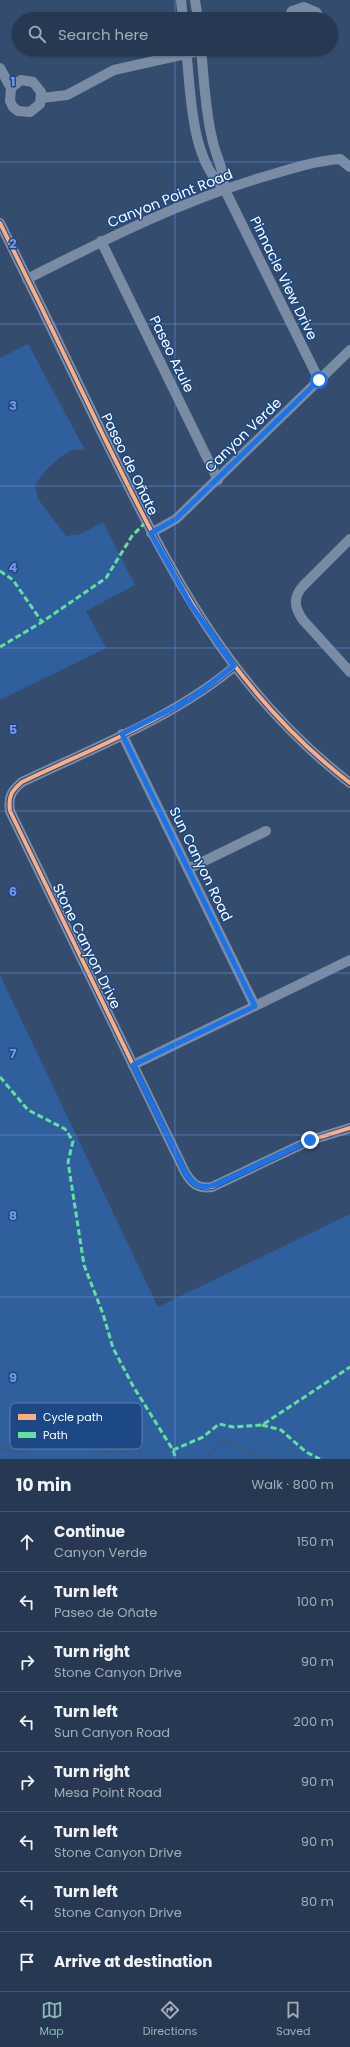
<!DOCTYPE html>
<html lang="en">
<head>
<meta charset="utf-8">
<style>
	body { margin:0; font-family:Poppins,sans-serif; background:#33445c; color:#f1f3f6 }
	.stop { position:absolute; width:12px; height:12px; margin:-9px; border:3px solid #1a73e8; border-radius:50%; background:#fff }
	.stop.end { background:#1a73e8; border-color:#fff; box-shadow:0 1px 4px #0008 }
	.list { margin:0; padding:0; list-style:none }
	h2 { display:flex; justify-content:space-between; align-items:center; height:52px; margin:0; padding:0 16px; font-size:17px }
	h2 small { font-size:13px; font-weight:400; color:#a4acb8 }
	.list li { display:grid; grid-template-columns:26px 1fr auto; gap:12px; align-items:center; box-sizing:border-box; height:60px; padding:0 16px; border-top:1px solid #435369 }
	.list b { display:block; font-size:15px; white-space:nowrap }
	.list p { margin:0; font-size:13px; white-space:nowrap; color:#a4acb8 }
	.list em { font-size:13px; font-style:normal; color:#a4acb8 }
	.icon { flex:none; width:22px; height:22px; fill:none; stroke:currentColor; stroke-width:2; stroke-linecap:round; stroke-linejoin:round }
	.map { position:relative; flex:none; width:350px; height:1459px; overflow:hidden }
	.search { position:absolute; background:#273952; box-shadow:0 1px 3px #0004; left:12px; right:12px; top:12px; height:44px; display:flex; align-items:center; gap:10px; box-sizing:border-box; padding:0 14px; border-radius:22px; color:#a4acb8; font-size:15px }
	.sheet { height:532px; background:#273952 }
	nav { display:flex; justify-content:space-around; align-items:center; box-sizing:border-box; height:56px; border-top:1px solid #435369; background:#273952; font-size:11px; color:#a4acb8 }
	nav a { display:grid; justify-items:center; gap:2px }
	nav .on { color:#8bbbb9 }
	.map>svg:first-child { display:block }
	.green { fill:#305f9d }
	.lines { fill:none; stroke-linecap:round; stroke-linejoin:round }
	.stream { stroke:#3a5b87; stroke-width:3 }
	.street { stroke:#7a8ca4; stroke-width:10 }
	.quiet { stroke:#60e19b; stroke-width:3; stroke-dasharray:6 3; stroke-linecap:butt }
	.cycleway-casing { stroke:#1c4886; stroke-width:6 }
	.cycleway { stroke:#ffac80; stroke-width:4 }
	.route { stroke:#1a73e8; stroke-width:5 }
	.grid { fill:none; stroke:#7795e8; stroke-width:1; stroke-opacity:0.55 }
	.labels { text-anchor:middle; stroke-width:3; stroke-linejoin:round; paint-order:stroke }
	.street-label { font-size:14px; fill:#fff; stroke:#1c4886 }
	.key { fill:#1c4886; stroke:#607faa; stroke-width:1 }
	.key-label { font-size:11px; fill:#fff }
	.grid-label { font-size:13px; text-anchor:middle; font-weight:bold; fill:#7795e8; stroke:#1c4886; stroke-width:3; stroke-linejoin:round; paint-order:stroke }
</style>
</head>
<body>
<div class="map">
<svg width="350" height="1459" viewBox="0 0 350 1459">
	<rect width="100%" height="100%" fill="#344c6e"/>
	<g class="green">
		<polygon points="28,344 85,450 72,450 60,457 44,472 35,485 38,499 66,536 81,534 103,522 135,585 86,611 106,648 0,700 0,358"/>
		<polygon points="0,975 158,1307 350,1214 350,1459 0,1459"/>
	</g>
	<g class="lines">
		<g class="stream">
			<polyline points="0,1448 20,1453 48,1429 104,1452 136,1449 146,1459"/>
			<polyline points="204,1459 224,1441 261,1457 272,1459"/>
			<polyline points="317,1459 321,1459"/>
		</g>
		<g class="street">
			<polyline points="181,0 183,19"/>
			<polyline points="195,0 198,19"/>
			<polyline points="288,19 292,11 304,7 316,12 320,19"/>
			<path d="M186,49c5,42 4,110 38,139l95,192"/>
			<path d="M201,49c3,29 4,60 11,89 3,17 13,32 12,50"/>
			<polyline points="0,68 11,88 10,101 13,107 18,111 30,112 40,104 41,92 33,82 21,80 11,88"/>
			<polyline points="42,98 67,95 114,70 208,49"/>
			<path d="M0,223c35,71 70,143 104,214 66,134 124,252 246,346"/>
			<polyline points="101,241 218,480"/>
			<path d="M27,279c79,-40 158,-80 243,-104 23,-7 46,-14 70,-16l10,8"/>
			<polyline points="151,533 176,519 350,350"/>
			<path d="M350,539l-47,47c-10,11 -9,22 0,34l47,52"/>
			<path d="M234,667c-61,51 -141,81 -212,115 -11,9 -14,15 -12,29l175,361c7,12 13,17 27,15l99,-47 39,-12"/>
			<polyline points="122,734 255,1006"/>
			<polyline points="188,869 266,831"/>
			<polyline points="133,1065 350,960"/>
		</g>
		<g class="quiet">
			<polyline points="0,571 13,580 42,622"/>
			<polyline points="0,647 42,622 106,578 132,536 146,522"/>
			<polyline points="0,1077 28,1110 65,1129 73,1141 68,1162 84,1265 103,1314 113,1348 133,1386 173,1450 176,1459"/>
			<polyline points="262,1425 281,1430 306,1452 320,1459"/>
			<polyline points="173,1450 203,1437 219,1424 233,1427 262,1425 350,1367"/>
		</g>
		<defs>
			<g id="cycleway">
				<path d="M0,223c35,71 70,143 104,214 66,134 124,252 246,346"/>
				<path d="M234,667c-61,51 -141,81 -212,115 -11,9 -14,15 -12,29l175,361c7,12 13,17 27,15l99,-47 39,-12"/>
			</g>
		</defs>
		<use href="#cycleway" class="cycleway-casing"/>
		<use href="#cycleway" class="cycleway"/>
	</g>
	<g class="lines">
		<path class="route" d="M310,1140l-90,43c-17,7 -26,5 -35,-11l-52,-107 122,-59 -133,-272 69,-35 43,-33 -43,-61 -40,-72 25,-14 143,-139"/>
	</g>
	<path class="grid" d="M175,0v19M175,49v1410M0,162h350M0,324h350M0,486h350M0,648h350M0,811h350M0,973h350M0,1135h350M0,1297h350"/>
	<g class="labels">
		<g class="street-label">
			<text transform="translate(170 198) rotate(-22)" y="5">Canyon Point Road</text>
			<text transform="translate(284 278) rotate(64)" y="5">Pinnacle View Drive</text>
			<text transform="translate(172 354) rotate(64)" y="5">Paseo Azule</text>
			<text transform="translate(243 435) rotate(-44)" y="5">Canyon Verde</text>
			<text transform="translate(130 464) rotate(64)" y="5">Paseo de Oñate</text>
			<text transform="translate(201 864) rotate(64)" y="5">Sun Canyon Road</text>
			<text transform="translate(87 946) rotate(64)" y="5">Stone Canyon Drive</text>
		</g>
	</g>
	<rect x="10" y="1403" width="132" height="46" rx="6" class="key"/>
	<rect x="18" y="1414" width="18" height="6" fill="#ffac80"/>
	<rect x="18" y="1432" width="18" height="6" fill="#60e19b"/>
	<g class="key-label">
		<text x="43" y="1421">Cycle path</text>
		<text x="43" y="1439">Path</text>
	</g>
	<g class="grid-label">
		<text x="13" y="86">1</text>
		<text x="13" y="248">2</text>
		<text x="13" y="410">3</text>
		<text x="13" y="572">4</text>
		<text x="13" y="734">5</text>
		<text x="13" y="896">6</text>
		<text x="13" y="1058">7</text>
		<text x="13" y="1220">8</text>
		<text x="13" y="1382">9</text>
	</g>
</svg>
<div class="stop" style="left:319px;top:380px"></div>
<div class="stop end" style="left:310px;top:1140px"></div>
<div class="search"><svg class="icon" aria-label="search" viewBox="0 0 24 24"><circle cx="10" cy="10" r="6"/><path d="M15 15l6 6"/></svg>Search here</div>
</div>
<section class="sheet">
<h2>10 min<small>Walk · 800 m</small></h2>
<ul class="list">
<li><svg class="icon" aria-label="ahead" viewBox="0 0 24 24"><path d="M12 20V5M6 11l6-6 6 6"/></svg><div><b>Continue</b><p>Canyon Verde</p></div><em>150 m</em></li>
<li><svg class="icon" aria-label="left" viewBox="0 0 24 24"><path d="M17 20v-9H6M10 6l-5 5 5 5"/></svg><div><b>Turn left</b><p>Paseo de Oñate</p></div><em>100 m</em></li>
<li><svg class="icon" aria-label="right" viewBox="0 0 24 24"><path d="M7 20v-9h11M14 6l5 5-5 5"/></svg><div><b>Turn right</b><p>Stone Canyon Drive</p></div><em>90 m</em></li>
<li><svg class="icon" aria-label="left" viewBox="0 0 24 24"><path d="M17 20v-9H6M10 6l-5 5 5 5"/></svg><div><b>Turn left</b><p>Sun Canyon Road</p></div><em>200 m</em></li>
<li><svg class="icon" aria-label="right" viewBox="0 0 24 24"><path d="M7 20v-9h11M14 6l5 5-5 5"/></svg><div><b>Turn right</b><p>Mesa Point Road</p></div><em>90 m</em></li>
<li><svg class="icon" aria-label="left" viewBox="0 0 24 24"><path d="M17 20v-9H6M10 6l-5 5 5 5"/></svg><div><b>Turn left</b><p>Stone Canyon Drive</p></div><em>90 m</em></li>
<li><svg class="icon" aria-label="left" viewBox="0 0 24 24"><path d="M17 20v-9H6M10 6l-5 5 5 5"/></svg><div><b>Turn left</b><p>Stone Canyon Drive</p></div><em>80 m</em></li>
<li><svg class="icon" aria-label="arrive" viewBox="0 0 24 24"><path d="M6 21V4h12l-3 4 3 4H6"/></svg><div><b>Arrive at destination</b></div></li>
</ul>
</section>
<nav>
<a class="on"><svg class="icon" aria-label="map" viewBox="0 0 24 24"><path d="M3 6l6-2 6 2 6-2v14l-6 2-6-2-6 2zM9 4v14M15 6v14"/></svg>Map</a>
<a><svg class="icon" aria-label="directions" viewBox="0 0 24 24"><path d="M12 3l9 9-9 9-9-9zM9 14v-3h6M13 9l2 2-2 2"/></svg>Directions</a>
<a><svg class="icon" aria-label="saved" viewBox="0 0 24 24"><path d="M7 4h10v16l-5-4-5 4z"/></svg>Saved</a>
</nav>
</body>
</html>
